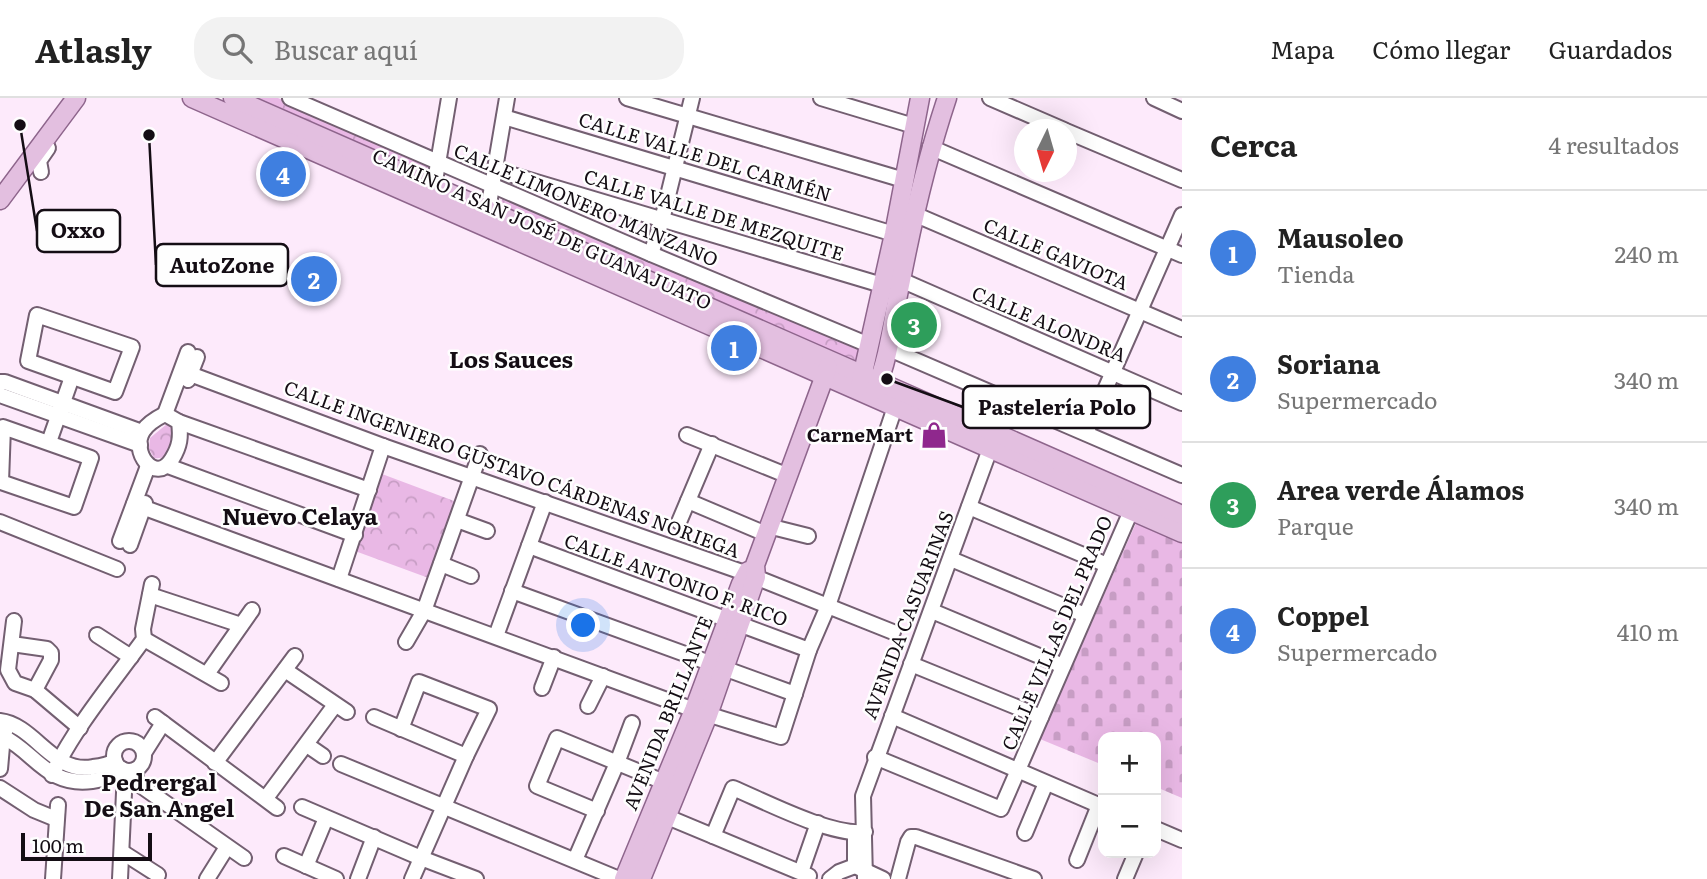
<!DOCTYPE html>
<html lang="es">
<head>
<meta charset="utf-8">
<style>
	body { margin:0; font-family:Literata,serif; background:#f2f2f2; color:#222 }
	.controls { position:absolute; right:21px; bottom:21px; display:grid; overflow:hidden; border-radius:14px; box-shadow:0 7px 28px #0002 }
	.controls button { width:63px; height:63px; display:grid; place-items:center; padding:0; border:0; border-bottom:2px solid #e0e0e0; background:#fff; color:#222; font:35px sans-serif }
	.compass { position:absolute; left:1014px; top:21px; width:63px; height:63px; border-radius:50%; background:#fff; box-shadow:0 7px 28px #0002; rotate:185deg }
	.scale { position:absolute; left:21px; bottom:18px; width:131px; box-sizing:border-box; padding-left:7px; border:4px solid #140d14; border-top:0; font-size:19px; line-height:24px; white-space:nowrap; color:#140d14; -webkit-text-stroke:5px #fefefe; paint-order:stroke }
	.you { position:absolute; left:584px; top:528px; width:24px; height:24px; margin:-18px; border:5px solid #fff; border-radius:50%; background:#1a73e8; box-shadow:0 0 0 10px #1a73e833 }
	.badge { display:grid; place-items:center; width:46px; height:46px; border-radius:50%; background:#8f288d; color:#fff; font-size:23px; font-weight:700 }
	.pin { position:absolute; translate:-50% -50%; border:4px solid #fff; box-shadow:0 2px 7px #0006 }
	.list { margin:0; padding:0; list-style:none }
	h2 { display:flex; justify-content:space-between; align-items:center; height:91px; margin:0; padding:0 28px; font-size:30px }
	h2 small { font-size:23px; font-weight:400; color:#767676 }
	.list li { display:grid; grid-template-columns:46px 1fr auto; gap:21px; align-items:center; box-sizing:border-box; height:126px; padding:0 28px; border-top:2px solid #e0e0e0 }
	.list b { display:block; font-size:26px; white-space:nowrap }
	.list p { margin:0; font-size:23px; white-space:nowrap; color:#767676 }
	.list em { font-size:23px; font-style:normal; color:#767676 }
	.icon { flex:none; width:38px; height:38px; fill:none; stroke:currentColor; stroke-width:2; stroke-linecap:round; stroke-linejoin:round }
	.map { position:relative; flex:none; width:1182px; height:781px; overflow:hidden }
	header { display:flex; align-items:center; gap:42px; box-sizing:border-box; height:98px; padding:0 35px; background:#fff; border-bottom:2px solid #e0e0e0 }
	header strong { font-size:33px }
	nav { display:flex; gap:38px; margin-inline-start:auto; font-size:24px }
	.search { width:490px; height:63px; background:#f2f2f2; display:flex; align-items:center; gap:18px; box-sizing:border-box; padding:0 24px; border-radius:28px; color:#767676; font-size:26px }
	main { display:flex }
	aside { flex:1; background:#fff }
	.map>svg:first-child { display:block }
	.cemetery { fill:url(#cemetery-stones) }
	.park { fill:url(#park-crowns) }
	.lines { fill:none; stroke-linecap:round; stroke-linejoin:round }
	.minor-casing { stroke:#735f71; stroke-width:18 }
	.major-casing { stroke:#8e658c; stroke-width:21 }
	.minor { stroke:#fff; stroke-width:14 }
	.major { stroke:#e3bfe0; stroke-width:18 }
	.labels { text-anchor:middle; stroke-width:5; stroke-linejoin:round; paint-order:stroke }
	.street-label { font-size:19px; fill:#140d14; stroke:#fefefe }
	.poi-label { font-size:19px; font-weight:bold; fill:#140d14; stroke:#fefefe; text-anchor:end }
	.quarter-label { font-size:23px; font-weight:bold; fill:#140d14; stroke:#fefefe }
	.leader { fill:none; stroke:#140d14; stroke-width:2.5 }
	.callout-dot { fill:#140d14; stroke:#fefefe; stroke-width:2.5 }
	.callout { fill:#fefefe; stroke:#140d14; stroke-width:2.5 }
	.callout-label { font-size:21px; text-anchor:middle; font-weight:bold; fill:#140d14 }
</style>
</head>
<body>
<header>
<strong>Atlasly</strong>
<div class="search"><svg class="icon" aria-label="search" viewBox="0 0 24 24"><circle cx="10" cy="10" r="6"/><path d="M15 15l6 6"/></svg>Buscar aquí</div>
<nav><a>Mapa</a><a>Cómo llegar</a><a>Guardados</a></nav>
</header>
<main>
<div class="map">
<svg width="1182" height="781" viewBox="0 0 1182 781">
	<defs>
		<pattern id="cemetery-stones" width="16" height="16" patternUnits="userSpaceOnUse" patternTransform="scale(1.75)"><rect width="16" height="16" fill="#e9b8e5"/><path d="M2 7V4a2 2 0 0 1 4 0v3zM10 15v-3a2 2 0 0 1 4 0v3z" fill="#c79dc4"/></pattern>
		<pattern id="park-crowns" width="20" height="18" patternUnits="userSpaceOnUse" patternTransform="scale(1.75)"><rect width="20" height="18" fill="#e9b8e5"/><path d="M2 6a3 3 0 1 1 6 0M12 15a3 3 0 1 1 6 0" fill="none" stroke="#c79dc4"/></pattern>
	</defs>
	<rect width="100%" height="100%" fill="#fdeafb"/>
	<polygon class="cemetery" points="1136,425 1182,445 1182,700 1156,689 1156,639 1103,639 1103,667 1040,641"/>
	<g class="park">
		<polygon points="250,0 278,0 434,68 430,76 422,74"/>
		<polygon points="503,98 859,252 862,255 860,262 853,265 845,262 505,110 501,105"/>
		<path d="M167,326l5,2 5,9c-6,12 -8,25 -23,23l-5,-9 1,-11z"/>
		<polygon points="382,376 462,406 434,482 355,453"/>
	</g>
	<g class="lines">
		<defs>
			<g id="minor">
				<polyline points="290,0 651,156 869,247"/>
				<polyline points="627,0 904,82"/>
				<polyline points="821,0 914,28"/>
				<polyline points="990,0 1064,32"/>
				<polyline points="1154,0 1182,13"/>
				<polyline points="504,19 894,136"/>
				<polyline points="1066,33 1182,82"/>
				<polyline points="930,49 1182,157"/>
				<polyline points="496,72 882,187"/>
				<polyline points="41,74 39,63 48,50"/>
				<polyline points="434,89 449,0"/>
				<polyline points="488,112 507,0"/>
				<polyline points="914,116 1182,231"/>
				<polyline points="651,156 662,122 692,0"/>
				<polyline points="901,182 1182,305"/>
				<polygon points="37,217 132,249 115,294 28,263"/>
				<polyline points="887,250 1182,377"/>
				<polyline points="182,273 383,348 745,475 893,534"/>
				<polyline points="188,282 197,259"/>
				<polyline points="0,284 5,284 142,334"/>
				<polyline points="0,297 140,347"/>
				<path d="M165,316l14,8c2,15 1,24 -7,37 -17,27 -42,-8 -29,-28 5,-8 14,-13 22,-17z"/>
				<polyline points="165,316 188,254"/>
				<polyline points="179,324 369,392"/>
				<polygon points="3,329 91,360 74,409 1,384"/>
				<polyline points="1086,335 1182,117"/>
				<polyline points="687,337 786,377"/>
				<polyline points="49,344 72,279"/>
				<polyline points="168,368 355,437"/>
				<polyline points="688,403 766,436"/>
				<polyline points="134,406 694,612 781,639 809,552 828,508 895,309"/>
				<polyline points="969,409 1107,467"/>
				<polyline points="457,422 487,433"/>
				<polyline points="0,424 117,471"/>
				<polyline points="679,424 712,346"/>
				<polyline points="768,428 808,438"/>
				<polyline points="120,443 148,368"/>
				<polyline points="130,447 145,405"/>
				<polyline points="529,448 809,552"/>
				<polyline points="951,461 1085,517"/>
				<polyline points="441,466 471,478"/>
				<polyline points="339,481 383,348"/>
				<polyline points="512,493 795,596"/>
				<polyline points="150,497 241,527"/>
				<polyline points="932,513 1063,568"/>
				<polyline points="14,523 8,572 15,585 35,592 80,630"/>
				<polyline points="97,537 131,559"/>
				<polyline points="496,538 545,404"/>
				<polyline points="144,541 221,585"/>
				<polyline points="406,544 424,513 480,356"/>
				<polyline points="12,546 47,551 51,555 51,562 35,592"/>
				<polyline points="911,566 1041,619"/>
				<polyline points="285,572 347,614"/>
				<polyline points="207,576 252,512"/>
				<polyline points="542,590 554,559"/>
				<polyline points="588,608 603,578"/>
				<polyline points="892,618 1103,709"/>
				<polyline points="155,619 277,710"/>
				<polyline points="374,619 466,658"/>
				<path d="M0,623c35,4 53,54 93,46 8,-1 15,-2 22,-6"/>
				<polyline points="401,631 419,584 489,611 466,658 412,781"/>
				<path d="M0,637c35,16 46,52 92,46 13,-2 20,-4 30,-12"/>
				<circle cx="129" cy="658" r="15"/>
				<polyline points="307,647 323,658"/>
				<polyline points="144,655 163,625"/>
				<polyline points="875,659 1001,711 1131,413"/>
				<polyline points="215,665 295,558"/>
				<polyline points="341,666 619,781"/>
				<polyline points="0,671 3,637 6,631"/>
				<polyline points="135,672 137,685 244,760"/>
				<path d="M52,677c22,-47 61,-93 92,-136l-1,-10 9,-45"/>
				<polyline points="0,690 34,712 56,721"/>
				<polyline points="266,700 335,607"/>
				<polyline points="302,709 421,760 476,781"/>
				<polyline points="597,713 537,688 557,640 664,684"/>
				<polyline points="665,718 809,778"/>
				<polyline points="1156,731 1182,742"/>
				<polyline points="855,735 855,768"/>
				<polyline points="1025,735 1046,685"/>
				<path d="M713,738l20,-48c33,14 98,48 132,44"/>
				<polyline points="122,754 158,777"/>
				<polyline points="284,758 336,781"/>
				<polyline points="575,762 617,665 632,625"/>
				<polyline points="1077,762 1099,707"/>
				<polyline points="306,768 326,720"/>
				<polyline points="801,774 818,725"/>
				<polyline points="53,781 58,707"/>
				<polyline points="120,781 125,673"/>
				<polyline points="207,781 227,749"/>
				<polyline points="358,781 374,739"/>
				<polyline points="830,781 839,774 855,768 883,781"/>
				<polyline points="865,781 863,698 990,351"/>
				<polyline points="898,781 908,744 911,739 916,739 1034,781"/>
				<polyline points="1125,781 1136,755"/>
			</g>
			<g id="major">
				<polyline points="192,0 1182,435"/>
				<polyline points="233,0 1182,417"/>
				<polyline points="0,102 76,0"/>
				<polyline points="860,288 894,136 920,0"/>
				<path d="M875,292c15,-33 18,-74 26,-110 12,-62 26,-122 46,-182"/>
				<polyline points="624,781 694,612 741,486 748,473"/>
				<polyline points="641,781 708,617 756,479 755,467 828,269"/>
			</g>
		</defs>
		<use href="#minor" class="minor-casing"/>
		<use href="#major" class="major-casing"/>
		<use href="#minor" class="minor"/>
		<use href="#major" class="major"/>
	</g>
	<defs>
		<symbol id="shop-bare" viewBox="-9 -9 18 18"><path d="M-5-2.5h2.3a2.7 3.5 0 0 1 5.4 0H5L5.5 6h-11ZM-1.5-2.5h3a1.5 2.3 0 0 0-3 0Z" fill="#8f288d" stroke="#fefefe" stroke-width="2.5" paint-order="stroke"/></symbol>
	</defs>
	<g fill-rule="evenodd">
		<use href="#shop-bare" x="915" y="318" width="38" height="38"/>
	</g>
	<g class="labels">
		<g class="street-label">
			<text transform="translate(705 59) rotate(17)" y="7">CALLE VALLE DEL CARMÉN</text>
			<text transform="translate(586 107) rotate(23)" y="7">CALLE LIMONERO MANZANO</text>
			<text transform="translate(714 117) rotate(17)" y="7">CALLE VALLE DE MEZQUITE</text>
			<text transform="translate(542 131) rotate(24)" y="7">CAMINO A SAN JOSÉ DE GUANAJUATO</text>
			<text transform="translate(1056 156) rotate(23)" y="7">CALLE GAVIOTA</text>
			<text transform="translate(1049 226) rotate(23)" y="7">CALLE ALONDRA</text>
			<text transform="translate(512 371) rotate(20)" y="7">CALLE INGENIERO GUSTAVO CÁRDENAS NORIEGA</text>
			<text transform="translate(676 482) rotate(20)" y="7">CALLE ANTONIO F. RICO</text>
			<text transform="translate(908 517) rotate(-69)" y="7">AVENIDA CASUARINAS</text>
			<text transform="translate(1057 535) rotate(-67)" y="7">CALLE VILLAS DEL PRADO</text>
			<text transform="translate(668 615) rotate(-68)" y="7">AVENIDA BRILLANTE</text>
		</g>
		<g class="poi-label">
			<text x="913" y="344">CarneMart</text>
		</g>
		<g class="quarter-label">
			<text x="511" y="270">Los Sauces</text>
			<text x="300" y="427">Nuevo Celaya</text>
			<text x="159" y="693">Pedrergal<tspan x="159" dy="26">De San Angel</tspan></text>
		</g>
	</g>
	<path class="leader" d="M20 27L37 133M149 37L156 167M887 281L963 309"/>
	<g class="callout-dot">
		<circle cx="20" cy="27" r="7"/>
		<circle cx="149" cy="37" r="7"/>
		<circle cx="887" cy="281" r="7"/>
	</g>
	<g class="callout">
		<rect x="37" y="112" width="83" height="42" rx="7"/>
		<rect x="156" y="146" width="132" height="42" rx="7"/>
		<rect x="963" y="288" width="187" height="42" rx="7"/>
	</g>
	<g class="callout-label">
		<text x="78" y="140">Oxxo</text>
		<text x="222" y="175">AutoZone</text>
		<text x="1057" y="317">Pastelería Polo</text>
	</g>
</svg>
<div class="controls">
<button>+</button>
<button>−</button>
</div>
<svg class="compass" viewBox="-18 -18 36 36"><path d="M0-13l5 13h-10z" fill="#e53935"/><path d="M0 13l5-13h-10z" fill="#767676"/></svg>
<div class="scale">100 m</div>
<div class="you"></div>
<div class="pin badge" style="left:734px;top:250px;background:#3f7fe0">1</div>
<div class="pin badge" style="left:314px;top:181px;background:#3f7fe0">2</div>
<div class="pin badge" style="left:914px;top:227px;background:#2e9e5b">3</div>
<div class="pin badge" style="left:283px;top:76px;background:#3f7fe0">4</div>
</div>
<aside>
<h2>Cerca<small>4 resultados</small></h2>
<ul class="list">
<li><span class="badge" style="background:#3f7fe0">1</span><div><b>Mausoleo</b><p>Tienda</p></div><em>240 m</em></li>
<li><span class="badge" style="background:#3f7fe0">2</span><div><b>Soriana</b><p>Supermercado</p></div><em>340 m</em></li>
<li><span class="badge" style="background:#2e9e5b">3</span><div><b>Area verde Álamos</b><p>Parque</p></div><em>340 m</em></li>
<li><span class="badge" style="background:#3f7fe0">4</span><div><b>Coppel</b><p>Supermercado</p></div><em>410 m</em></li>
</ul>
</aside>
</main>
</body>
</html>
